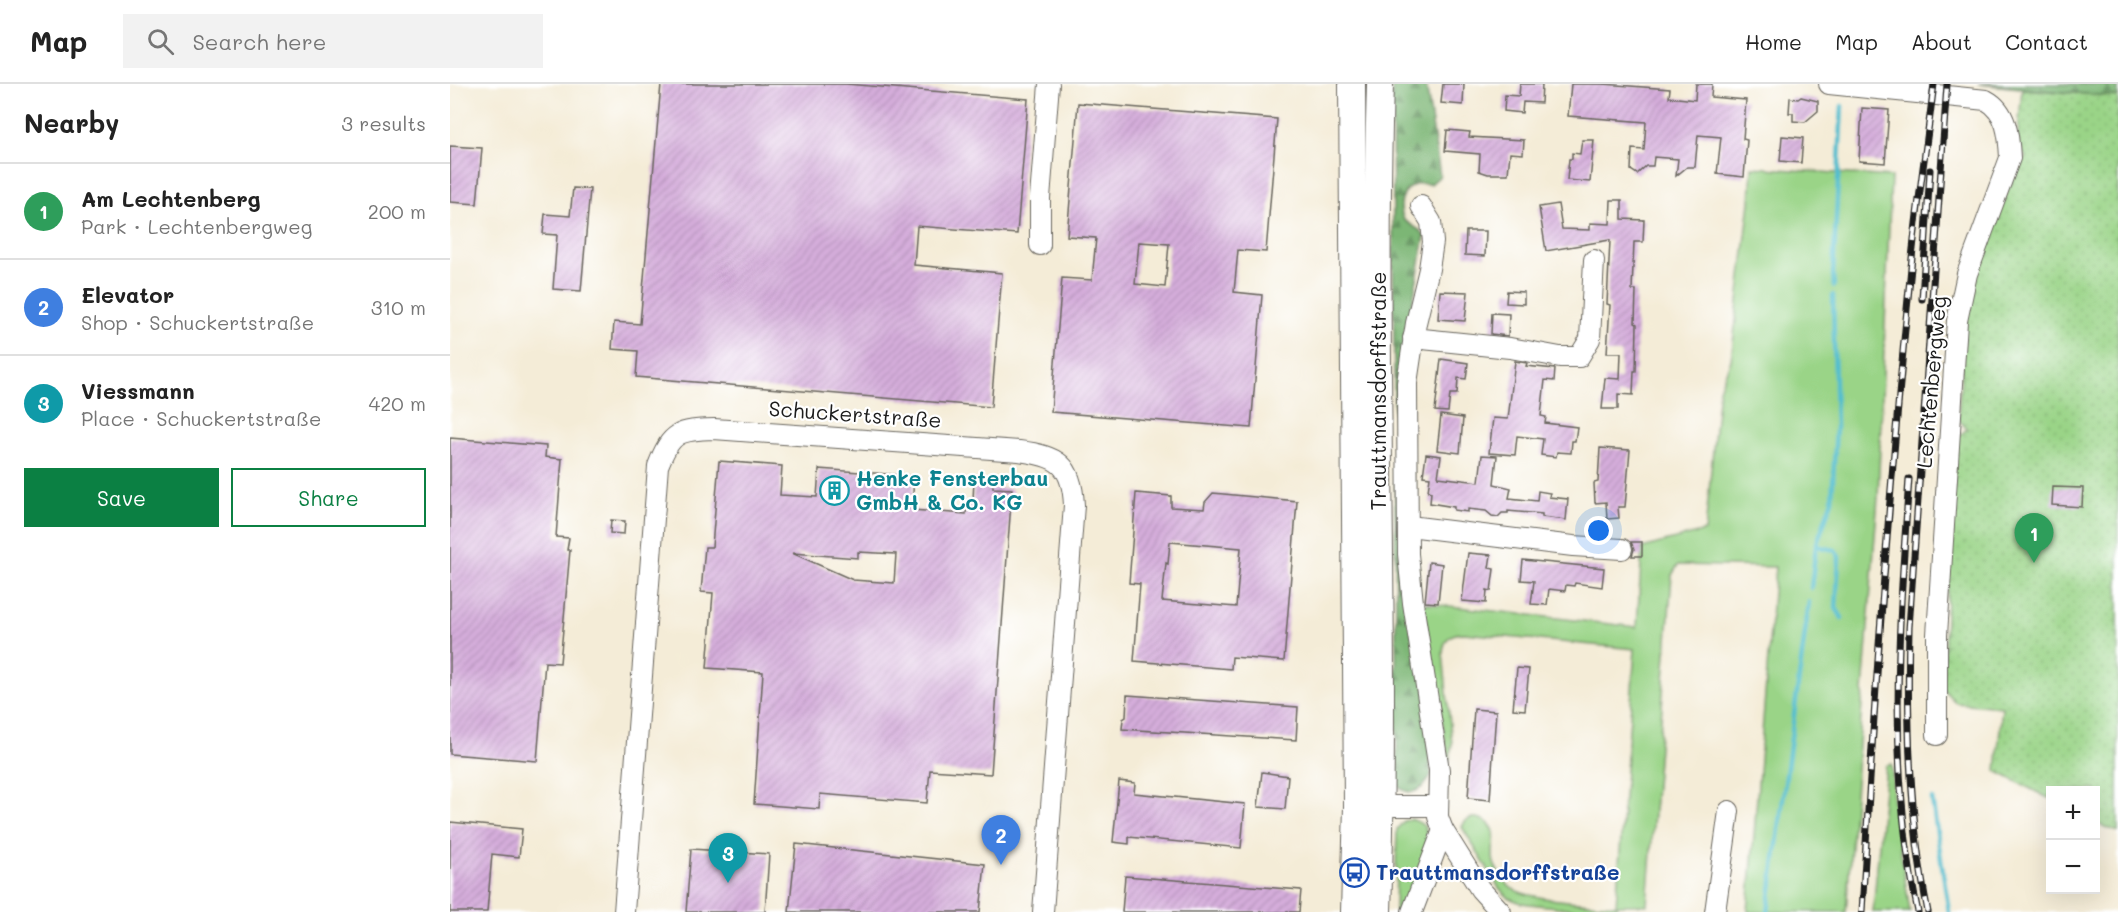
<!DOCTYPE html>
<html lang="en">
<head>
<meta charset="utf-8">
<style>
	body { margin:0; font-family:Mali,sans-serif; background:#f2f2f2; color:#222 }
	.controls { position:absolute; right:18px; bottom:18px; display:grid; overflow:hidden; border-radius:0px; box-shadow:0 6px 24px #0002 }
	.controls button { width:54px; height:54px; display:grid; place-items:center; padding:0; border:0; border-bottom:2px solid #e0e0e0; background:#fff; color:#222; font:30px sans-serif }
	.you { position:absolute; left:1149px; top:447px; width:21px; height:21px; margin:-15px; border:4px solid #fff; border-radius:50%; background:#1a73e8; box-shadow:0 0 0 9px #1a73e833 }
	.badge { display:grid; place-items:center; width:39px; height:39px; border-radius:50%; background:#0b8043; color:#fff; font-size:20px; font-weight:700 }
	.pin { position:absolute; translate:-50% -50px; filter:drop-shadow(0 2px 3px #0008) }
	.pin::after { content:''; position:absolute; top:32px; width:21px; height:18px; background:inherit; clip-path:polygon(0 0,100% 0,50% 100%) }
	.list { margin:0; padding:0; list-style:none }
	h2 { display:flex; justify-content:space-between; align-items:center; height:78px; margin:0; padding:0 24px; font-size:26px }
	h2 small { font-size:20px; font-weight:400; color:#767676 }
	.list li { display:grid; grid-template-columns:39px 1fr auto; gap:18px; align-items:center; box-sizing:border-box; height:96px; padding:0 24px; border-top:2px solid #e0e0e0 }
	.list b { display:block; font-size:22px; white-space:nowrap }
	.list p { margin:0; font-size:20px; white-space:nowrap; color:#767676 }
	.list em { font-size:20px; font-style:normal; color:#767676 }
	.actions { display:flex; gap:12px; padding:18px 24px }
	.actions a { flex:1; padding:14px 0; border:2px solid #0b8043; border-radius:0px; text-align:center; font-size:21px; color:#0b8043 }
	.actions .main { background:#0b8043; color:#fff }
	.icon { flex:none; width:33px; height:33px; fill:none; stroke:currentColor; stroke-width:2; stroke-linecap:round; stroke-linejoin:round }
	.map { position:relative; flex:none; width:1668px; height:828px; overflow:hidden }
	header { display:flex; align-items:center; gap:36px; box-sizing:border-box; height:84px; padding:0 30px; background:#fff; border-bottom:2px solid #e0e0e0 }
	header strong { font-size:28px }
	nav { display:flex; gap:33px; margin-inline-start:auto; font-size:21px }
	.search { width:420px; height:54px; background:#f2f2f2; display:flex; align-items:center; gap:15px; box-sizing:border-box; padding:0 21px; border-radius:0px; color:#767676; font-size:22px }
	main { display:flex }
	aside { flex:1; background:#fff }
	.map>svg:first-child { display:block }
	.grass { fill:#9ad487; stroke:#5b7852; stroke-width:1.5 }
	.forest { fill:url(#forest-firs); stroke:#4c6948; stroke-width:1.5 }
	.park { fill:url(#park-dots); stroke:#5b7852; stroke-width:1.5 }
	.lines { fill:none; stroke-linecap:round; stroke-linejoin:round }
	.stream { stroke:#53becf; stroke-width:4.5 }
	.building { fill:url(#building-hatch); fill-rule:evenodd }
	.minor-casing { stroke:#68655d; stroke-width:22 }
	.major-casing { stroke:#68655d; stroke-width:28 }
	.minor { stroke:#fff; stroke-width:20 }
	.major { stroke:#fff; stroke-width:26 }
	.rail-casing { stroke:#1c1c1c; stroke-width:7 }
	.rail { stroke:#fff; stroke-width:4.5; stroke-dasharray:14; stroke-linecap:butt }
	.labels { text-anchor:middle; stroke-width:4.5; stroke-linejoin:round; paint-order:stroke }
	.street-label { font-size:21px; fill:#1c1c1c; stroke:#fff }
	.culture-label { font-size:21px; font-weight:bold; fill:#0d838f; stroke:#fff; text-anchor:start }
	.transit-label { font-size:21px; font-weight:bold; fill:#164399; stroke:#fff; text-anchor:start }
</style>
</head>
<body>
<header>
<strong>Map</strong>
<div class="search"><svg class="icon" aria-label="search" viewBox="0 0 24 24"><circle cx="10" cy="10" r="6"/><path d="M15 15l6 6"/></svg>Search here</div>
<nav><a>Home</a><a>Map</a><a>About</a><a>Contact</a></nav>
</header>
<main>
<aside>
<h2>Nearby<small>3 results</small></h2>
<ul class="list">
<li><span class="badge" style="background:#2e9e5b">1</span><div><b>Am Lechtenberg</b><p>Park · Lechtenbergweg</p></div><em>200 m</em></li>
<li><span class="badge" style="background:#3f7fe0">2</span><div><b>Elevator</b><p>Shop · Schuckertstraße</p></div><em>310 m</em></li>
<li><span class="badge" style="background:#0f9aa8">3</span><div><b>Viessmann</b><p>Place · Schuckertstraße</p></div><em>420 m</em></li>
</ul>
<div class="actions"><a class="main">Save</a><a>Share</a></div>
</aside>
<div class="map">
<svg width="1668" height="828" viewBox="0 0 1668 828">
	<defs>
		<pattern id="forest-firs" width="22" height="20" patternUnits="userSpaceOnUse" patternTransform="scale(1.5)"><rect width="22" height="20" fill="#7bb674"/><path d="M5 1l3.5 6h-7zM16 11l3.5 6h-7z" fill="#64935e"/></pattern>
		<pattern id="park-dots" width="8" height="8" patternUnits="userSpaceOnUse" patternTransform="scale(1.5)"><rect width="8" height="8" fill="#9ad487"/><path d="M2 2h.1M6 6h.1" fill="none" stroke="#84b574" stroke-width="1.8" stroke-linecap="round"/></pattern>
		<pattern id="building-hatch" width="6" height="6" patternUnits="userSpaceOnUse" patternTransform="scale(1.5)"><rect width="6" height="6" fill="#d5addb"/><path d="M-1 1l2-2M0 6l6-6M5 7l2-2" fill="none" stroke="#b694bb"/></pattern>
	</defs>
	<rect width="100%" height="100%" fill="#fff"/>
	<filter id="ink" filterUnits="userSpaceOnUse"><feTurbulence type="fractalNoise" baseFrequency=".0167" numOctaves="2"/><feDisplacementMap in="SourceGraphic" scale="12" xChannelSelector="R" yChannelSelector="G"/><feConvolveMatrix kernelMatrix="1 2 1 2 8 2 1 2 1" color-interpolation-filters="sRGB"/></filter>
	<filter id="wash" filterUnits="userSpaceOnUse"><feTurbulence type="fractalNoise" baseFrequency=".008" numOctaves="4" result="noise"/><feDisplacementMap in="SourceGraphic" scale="24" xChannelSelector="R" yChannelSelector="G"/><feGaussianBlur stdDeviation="1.35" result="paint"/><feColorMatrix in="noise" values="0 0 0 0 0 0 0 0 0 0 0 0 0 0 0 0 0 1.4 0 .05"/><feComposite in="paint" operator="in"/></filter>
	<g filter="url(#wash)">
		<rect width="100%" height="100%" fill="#f4ecd7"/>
		<g class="grass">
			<path d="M1302,83l139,10 -13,320 -32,415h-98l27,-345 -97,-2 -6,10 -25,330h-30l-1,7h-18l-77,-9 -12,-5 -10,-10 -37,-61c2,-5 4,-7 10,-9 4,-1 9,1 13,3 18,11 4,26 9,42 2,7 10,17 15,23 13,14 85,17 107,19l19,-256 -171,-16c-14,0 -20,6 -21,20l9,91 -3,19 -26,-160 214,24 5,-79 63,-17 14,-142 12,-29 19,-158z"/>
			<polygon points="1442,680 1443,717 1460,828 1423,828 1436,682"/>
			<path d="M961,735c5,2 9,3 13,7 12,17 -12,67 -19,86h-10l2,-83 7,-8z"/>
		</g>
		<g class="forest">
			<path d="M942,0h34l14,92 -9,8c-5,0 -10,-1 -14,0 -16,4 -19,23 -13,36l17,11 4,5 -21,113 27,426c-7,15 -21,24 -34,10z"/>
			<polygon points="1528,0 1668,0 1668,13"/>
		</g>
		<polygon class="park" points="1572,5 1668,13 1668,748 1646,739 1646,706 1600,706 1600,715 1546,687 1552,623 1506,619 1492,604 1506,354 1517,345 1508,335 1517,212 1521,196 1568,82 1576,73 1567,60"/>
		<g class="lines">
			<g class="stream">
				<polyline points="1384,202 1383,190 1392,22"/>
				<polyline points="1366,462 1385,466 1389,473 1386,524 1392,534"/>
				<polyline points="1361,504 1366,462 1382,416 1386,343 1383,211"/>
				<polyline points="1482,715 1499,828"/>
				<polyline points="1318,828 1359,518"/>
			</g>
		</g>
		<g id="blocks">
			<g class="building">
				<polygon points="211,0 396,0 578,15 567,150 467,142 464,181 552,189 541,323 186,293 188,267 162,265 164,238 190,240"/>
				<polygon points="993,0 1014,0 1013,21 991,19"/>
				<polygon points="1070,0 1092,0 1091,19 1073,18 1072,29 1054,27 1055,11 1069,12"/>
				<polygon points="1121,0 1153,0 1220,5 1219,13 1245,16 1246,0 1262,0 1261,13 1296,16 1293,55 1297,56 1294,93 1267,90 1271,53 1248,51 1245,83 1237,83 1226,92 1228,75 1204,73 1203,82 1196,82 1187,90 1181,86 1182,65 1194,66 1196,38 1118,32"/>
				<polygon points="1351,13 1368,17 1368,27 1355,38 1343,37 1343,29 1339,29 1340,14 1348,15"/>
				<path d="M628,19l199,16 -11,133 -28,-2 -4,42 28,3 -11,133 -200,-16 11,-134 30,2 4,-42 -29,-2zM689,158l30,2 -4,43 -30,-3z"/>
				<polygon points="1412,24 1439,26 1435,79 1409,77"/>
				<polygon points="997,46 1020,48 1019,53 1074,56 1073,70 1060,69 1058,90 1038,90 1029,87 1030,70 995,67"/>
				<polygon points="1332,52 1353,54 1351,79 1330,77"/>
				<polygon points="1132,56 1144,56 1140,98 1117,96 1119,75 1122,75 1122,69 1130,70"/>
				<polygon points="0,62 32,64 27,120 0,118"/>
				<polygon points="123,104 140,105 131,207 103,205 107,151 93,150 95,130 120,132"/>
				<polygon points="1161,116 1172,116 1172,135 1194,136 1193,158 1184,158 1182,206 1186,206 1185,239 1187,240 1186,287 1184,287 1183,311 1168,310 1168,325 1152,325 1155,294 1170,295 1171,269 1157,269 1160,221 1157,220 1160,156 1096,167 1089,123 1108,120 1112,145 1140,146 1140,139 1160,140"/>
				<polygon points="1016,147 1036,147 1035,172 1015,171"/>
				<polygon points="990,207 1018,208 1015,237 988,235"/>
				<polygon points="1057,207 1074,208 1074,220 1056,219"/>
				<polygon points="1042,229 1059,230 1058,252 1041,250"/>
				<polygon points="991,275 1018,279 1016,295 1008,294 1007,310 1000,310 998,328 985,327"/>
				<polygon points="1065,277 1077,279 1076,282 1105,285 1104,297 1095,296 1091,332 1096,333 1095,339 1127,343 1125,357 1122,357 1121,369 1107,368 1106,373 1091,371 1093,355 1067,352 1065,371 1039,369 1043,334 1058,335"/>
				<polygon points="991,331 1013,334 1010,369 987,366"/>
				<polygon points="0,354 96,362 95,373 112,375 106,453 119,454 117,466 120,466 110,579 95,578 87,677 0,670"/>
				<polygon points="1150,364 1180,366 1175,423 1168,423 1169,434 1157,435 1156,418 1145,419 1144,399 1148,398"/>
				<polygon points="976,370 991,372 988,393 1029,398 1032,371 1047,372 1044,400 1061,404 1059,414 1087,417 1088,407 1100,409 1099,413 1118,415 1116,436 1092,433 1092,430 1058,427 1058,429 1052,429 1048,433 1042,432 1036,427 1018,425 1018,428 1004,426 1004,423 980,419 981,408 978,407 980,393 973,392"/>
				<path d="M269,377l63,5 -2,29 37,2 2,-28 95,7 -2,34 54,4 1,-14h6l1,-20 19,1v7l19,1 -21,285 -61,-4 -3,33 -107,-9 -1,15 -65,-5 9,-132 -56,-4 6,-75 -12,-1 4,-45h7zM408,468l38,2 -2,29 -41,-3 -61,-27 66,5z"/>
				<polygon points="1603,403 1633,404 1632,423 1602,421"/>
				<path d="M686,409l35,3v11l33,2 1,-7 8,-9 84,8 -13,160 -52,-4 -1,12 -97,-8 6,-77 -11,-1zM720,458l71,6 -5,59 -74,-6 4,-38 2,1z"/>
				<polygon points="161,436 175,437 174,450 160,449"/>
				<polygon points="1181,458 1192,458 1192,472 1182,472 1184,465"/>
				<polygon points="1018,469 1041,471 1039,484 1044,485 1041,507 1037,506 1036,519 1012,517"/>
				<polygon points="1073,476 1154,484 1152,503 1125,499 1124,502 1116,501 1115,507 1099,505 1097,521 1081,520 1084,497 1071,496"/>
				<polygon points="979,478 992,480 988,519 975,518"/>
				<polygon points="1067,584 1079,585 1075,626 1063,625"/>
				<polygon points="677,611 848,623 846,656 672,645 673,635 676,633"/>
				<polygon points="1024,625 1046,627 1040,716 1018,714"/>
				<polygon points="812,688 838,692 835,725 808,723"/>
				<polygon points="669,697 685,699 684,709 795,720 791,764 679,753 679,760 663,758"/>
				<polygon points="0,738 72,745 69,773 42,770 37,828 0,828"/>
				<polygon points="346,760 535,780 530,828 339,828"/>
				<polygon points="241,765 319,770 315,828 236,828"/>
				<polygon points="675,792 851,806 849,828 672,828"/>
			</g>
		</g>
	</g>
	<g filter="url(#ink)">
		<use href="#blocks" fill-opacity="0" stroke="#68655d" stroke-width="1.5"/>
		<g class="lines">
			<defs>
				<g id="minor">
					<path d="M1379,0l157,16c21,11 23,36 24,58l-43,116 -10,47 -20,314v100"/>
					<polyline points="971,122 981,138 983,158 979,185 966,239 957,299 958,470 963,519 989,686 988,733 993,746 1030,805 1051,828"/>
					<polyline points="590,161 590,114 599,0"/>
					<polyline points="963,254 1060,264 1110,273 1129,273 1140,255 1144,176"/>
					<polyline points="959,442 1123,462 1172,465"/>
					<polyline points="919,722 987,722"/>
					<path d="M174,828l34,-446c13,-34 21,-36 56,-37l305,22c39,5 53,13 55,54l-31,407"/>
					<polyline points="962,828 993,746"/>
					<polyline points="1265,828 1279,727"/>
				</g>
				<g id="major">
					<polyline points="902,0 907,722 904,828"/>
					<path d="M928,828c9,-276 -6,-552 2,-828"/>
				</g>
			</defs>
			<use href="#minor" class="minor-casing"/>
			<use href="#major" class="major-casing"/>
			<use href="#minor" class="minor"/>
			<use href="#major" class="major"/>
			<defs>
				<g id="rail">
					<polyline points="1472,215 1480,86"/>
					<path d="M1459,395c-10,144 -22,290 9,433"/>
					<path d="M1412,828c12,-212 27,-423 48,-634 6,-65 16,-129 24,-194"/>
					<path d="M1478,828c-19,-94 -21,-189 -19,-284l38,-544"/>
				</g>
			</defs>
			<use href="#rail" class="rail-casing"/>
			<use href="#rail" class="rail"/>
		</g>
	</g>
	<defs>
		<symbol id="building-ring" viewBox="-11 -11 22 22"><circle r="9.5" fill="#fff" stroke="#0f9aa8" stroke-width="1.5"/><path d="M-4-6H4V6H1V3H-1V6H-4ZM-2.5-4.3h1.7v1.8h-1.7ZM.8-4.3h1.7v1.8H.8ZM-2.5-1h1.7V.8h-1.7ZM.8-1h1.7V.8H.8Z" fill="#0f9aa8"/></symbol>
		<symbol id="bus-ring" viewBox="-11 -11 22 22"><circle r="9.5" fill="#fff" stroke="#1a4fb4" stroke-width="1.5"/><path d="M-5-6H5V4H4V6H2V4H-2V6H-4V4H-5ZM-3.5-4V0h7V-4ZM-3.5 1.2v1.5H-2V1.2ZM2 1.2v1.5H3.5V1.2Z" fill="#1a4fb4"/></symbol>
	</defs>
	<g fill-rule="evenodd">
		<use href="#building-ring" x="368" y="390" width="33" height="33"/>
		<use href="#bus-ring" x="888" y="772" width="33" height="33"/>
	</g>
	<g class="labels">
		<g class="street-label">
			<text transform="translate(1482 298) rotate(-85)" y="7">Lechtenbergweg</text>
			<text transform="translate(929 307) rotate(-90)" y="7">Trauttmansdorffstraße</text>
			<text transform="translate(405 331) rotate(4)" y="7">Schuckertstraße</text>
		</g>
		<g class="culture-label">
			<text x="406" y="402">Henke Fensterbau<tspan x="406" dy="24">GmbH &amp; Co. KG</tspan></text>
		</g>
		<g class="transit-label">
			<text x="926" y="796">Trauttmansdorffstraße</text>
		</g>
	</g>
</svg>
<div class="controls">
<button>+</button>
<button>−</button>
</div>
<div class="you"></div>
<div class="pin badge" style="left:1584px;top:479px;background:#2e9e5b">1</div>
<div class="pin badge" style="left:551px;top:781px;background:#3f7fe0">2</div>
<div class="pin badge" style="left:278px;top:799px;background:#0f9aa8">3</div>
</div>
</main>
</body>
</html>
